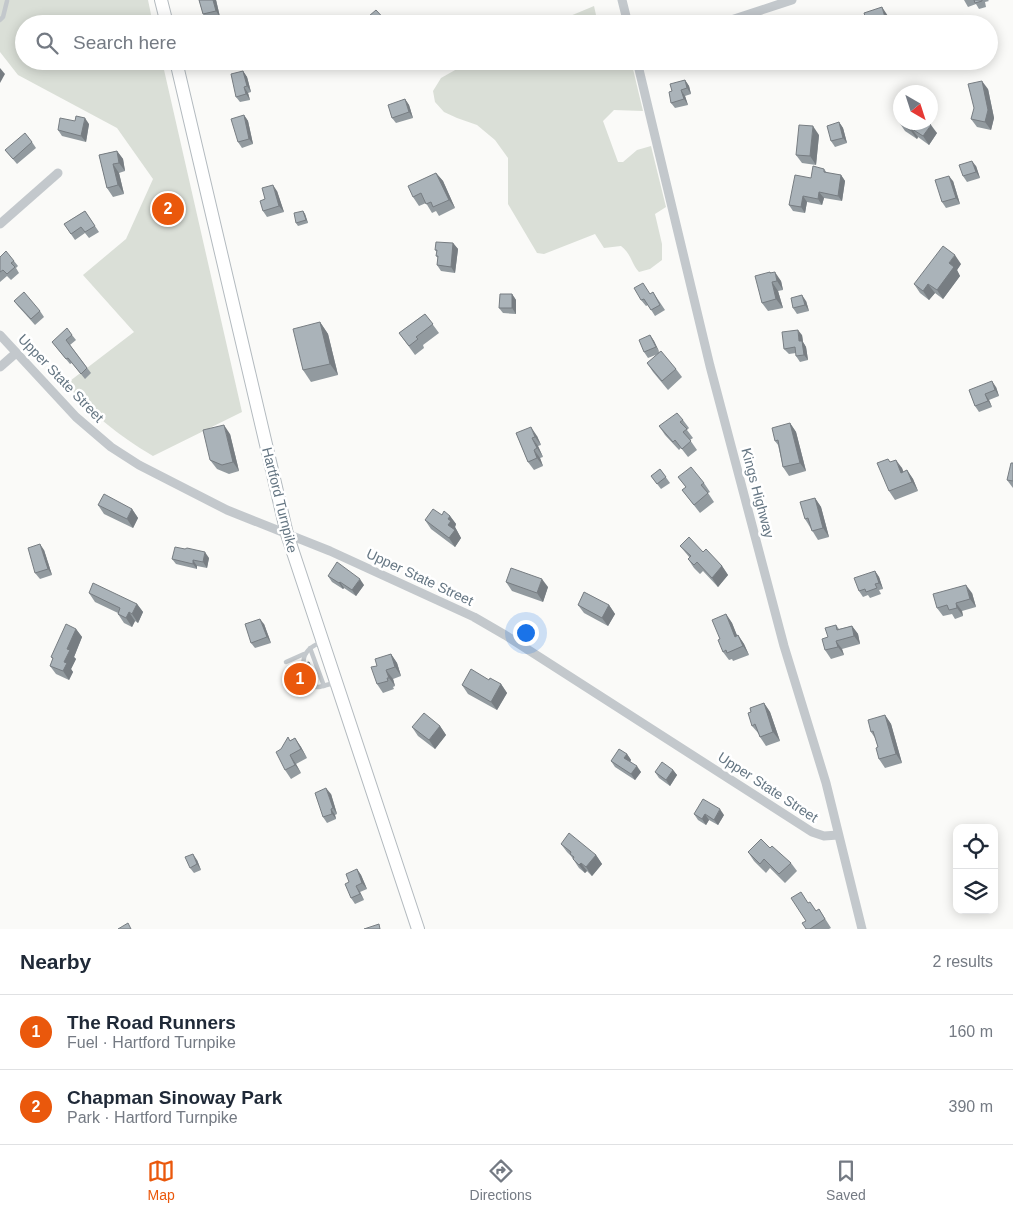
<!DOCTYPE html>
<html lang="en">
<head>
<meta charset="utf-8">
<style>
	body { margin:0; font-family:Arial,sans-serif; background:#f2f2f3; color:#1f2937 }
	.controls { position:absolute; right:15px; bottom:15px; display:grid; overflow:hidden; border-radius:10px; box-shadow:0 2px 12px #0003 }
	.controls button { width:45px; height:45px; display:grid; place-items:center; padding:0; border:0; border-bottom:1px solid #e0e1e3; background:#fff; color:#1f2937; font:25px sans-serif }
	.compass { position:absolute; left:893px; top:85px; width:45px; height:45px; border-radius:50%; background:#fff; box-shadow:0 2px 12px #0003; rotate:141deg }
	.you { position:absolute; left:525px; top:632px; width:18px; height:18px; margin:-12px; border:4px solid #fff; border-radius:50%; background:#1a73e8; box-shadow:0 0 0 8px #1a73e833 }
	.badge { display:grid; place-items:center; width:32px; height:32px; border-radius:50%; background:#ea580c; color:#fff; font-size:16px; font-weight:700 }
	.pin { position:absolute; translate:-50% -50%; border:2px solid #fff; box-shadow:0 1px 5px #0006 }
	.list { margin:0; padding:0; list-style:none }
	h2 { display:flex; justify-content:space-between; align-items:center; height:65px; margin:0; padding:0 20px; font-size:21px }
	h2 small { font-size:16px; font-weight:400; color:#747a83 }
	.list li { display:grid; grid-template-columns:32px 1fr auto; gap:15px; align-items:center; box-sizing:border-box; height:75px; padding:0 20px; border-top:1px solid #e0e1e3 }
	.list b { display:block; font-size:19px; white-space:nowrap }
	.list p { margin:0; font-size:16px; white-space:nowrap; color:#747a83 }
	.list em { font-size:16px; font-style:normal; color:#747a83 }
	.icon { flex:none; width:28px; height:28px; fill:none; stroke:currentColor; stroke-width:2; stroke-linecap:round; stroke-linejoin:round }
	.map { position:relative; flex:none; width:1013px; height:929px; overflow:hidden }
	.search { position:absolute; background:#fff; box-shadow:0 2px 12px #0003; left:15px; right:15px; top:15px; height:55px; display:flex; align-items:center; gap:12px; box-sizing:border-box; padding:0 18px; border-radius:28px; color:#747a83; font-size:19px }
	.sheet { height:215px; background:#fff }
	nav { display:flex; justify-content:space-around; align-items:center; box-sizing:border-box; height:70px; border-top:1px solid #e0e1e3; background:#fff; font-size:14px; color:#747a83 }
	nav a { display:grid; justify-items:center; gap:2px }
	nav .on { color:#ea580c }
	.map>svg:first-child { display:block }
	.green { fill:#dadfd7 }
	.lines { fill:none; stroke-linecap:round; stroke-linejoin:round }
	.secondary-casing { stroke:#b3babf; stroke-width:14 }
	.service { stroke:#c3c8cc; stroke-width:4.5 }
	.minor { stroke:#c3c8cc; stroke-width:9 }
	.secondary { stroke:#fff; stroke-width:12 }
	.wall { fill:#929a9f }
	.shaded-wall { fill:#777d82 }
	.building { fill:#aab3b9; stroke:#777d82 }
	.labels { text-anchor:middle; stroke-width:5; stroke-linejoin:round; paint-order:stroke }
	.street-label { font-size:14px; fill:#657683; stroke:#fff }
</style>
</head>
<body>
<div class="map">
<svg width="1013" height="929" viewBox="0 0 1013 929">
	<rect width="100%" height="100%" fill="#fafaf8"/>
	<g class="green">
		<path d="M0,0h148l5,24h-129v37h138l80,351 -89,44c-35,-21 -60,-41 -87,-72l68,-52 -51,-57 43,-36 27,-60 -36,-51 -99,-53 -18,-23z"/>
		<polygon points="594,6 598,24 551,24"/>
		<path d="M471,61h141l8,8h13l10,42 -29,-1 -11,11 15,41h5l14,-12 14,-4 15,61 -11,7 7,30v16l-12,9 -11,3c-8,-9 -7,-17 -18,-26l-17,2 -9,-14 -51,20 -7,-1 -29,-49v-46l-13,-18 -18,-15 -20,-7 -13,-6 -9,-10 -2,-11 8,-13z"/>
	</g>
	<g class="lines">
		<defs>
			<g id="secondary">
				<polyline points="161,0 167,24"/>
				<polyline points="176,61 287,534 418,929"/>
			</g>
		</defs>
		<use href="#secondary" class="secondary-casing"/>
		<g class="service">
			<polyline points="0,20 3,17 7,1"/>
			<path d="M322,642c-25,9 -21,26 -10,45h7l15,-4"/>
			<polyline points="310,648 324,686"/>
			<polyline points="286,662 304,654"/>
		</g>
		<g class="minor">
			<polyline points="622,0 628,24"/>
			<polyline points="719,24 792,0"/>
			<polyline points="637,61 710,366 784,646 826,783 862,929"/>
			<polyline points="0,224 58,173"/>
			<polyline points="0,335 76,417 111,447 139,465 227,510 330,551 474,617 505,635 812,832 824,836 838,835"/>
			<polyline points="0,367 16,353"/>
		</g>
		<use href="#secondary" class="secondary"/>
	</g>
	<g class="wall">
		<polygon points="199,0 216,0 220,17 207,20 203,14"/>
		<polygon points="964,0 988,0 989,1 985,2 986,7 979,9 976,4 968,7"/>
		<polygon points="707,61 717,61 718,66 710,68 708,65"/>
		<polygon points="243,71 247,77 251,92 248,93 250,100 240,102 236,97"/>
		<polygon points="685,80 689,86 691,94 685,96 688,105 675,108 671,103 672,91"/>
		<polygon points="988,89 994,118 991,130 977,127 971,119"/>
		<polygon points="405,99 409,105 413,118 396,123 392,118"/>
		<polygon points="244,115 248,121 253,144 242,148 238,142"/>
		<polygon points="75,121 89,124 86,142 62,136 58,130"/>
		<polygon points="839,122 843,128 847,143 835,147 831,141"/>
		<polygon points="899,122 937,133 929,145 918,137 917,139 905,131"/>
		<polygon points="819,135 816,165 802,163 796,155"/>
		<polygon points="32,142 36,148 17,164 5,150"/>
		<polygon points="117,151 123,159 125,171 119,173 124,194 113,197 107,188 99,155"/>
		<polygon points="976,166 980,178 967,182 963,176"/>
		<polygon points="824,169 827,173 841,175 845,181 842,201 824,198 822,205 807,202 805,213 793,211 789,205 811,178"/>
		<polygon points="436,173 443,181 455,208 439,216 436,211 432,213 426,203 419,206 413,197"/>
		<polygon points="953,181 960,204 946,208 942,202"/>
		<polygon points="277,191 284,212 267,217 263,211 265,199"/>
		<polygon points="85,211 99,232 89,238 85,233 75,240 64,224"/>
		<polygon points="303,211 305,214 308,223 298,226 296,223"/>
		<polygon points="453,243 458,249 455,273 441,271 437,265 438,258 436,256 437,252 435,250"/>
		<polygon points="0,257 14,261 18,266 16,268 19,273 11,280 7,276 0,282"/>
		<polygon points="961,264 957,270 960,276 943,299 935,293 929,300 920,293 914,284"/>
		<polygon points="770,272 781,281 783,290 778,291 783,308 768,311 762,303"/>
		<polygon points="653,292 665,310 655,316 648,305 646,306 641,300"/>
		<polygon points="512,294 516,300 516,314 503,313 499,308"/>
		<polygon points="14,301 40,311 44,317 35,325 18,306"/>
		<polygon points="806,301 809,311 797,314 793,308"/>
		<polygon points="425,314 439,333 423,345 424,348 415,355 399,333"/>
		<polygon points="320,322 328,334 338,375 311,382 303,370"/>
		<polygon points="72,335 76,340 70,345 91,373 85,379 72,363 70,364 52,342"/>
		<polygon points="650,335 654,341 659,352 676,369 682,377 668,390 653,372 647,363 658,354 648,358 644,352"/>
		<polygon points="802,335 803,342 806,347 808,360 800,362 796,356 796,353 789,354 784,349"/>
		<polygon points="996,387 999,396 989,400 992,407 979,412 975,406 969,390"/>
		<polygon points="683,420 689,428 687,430 693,438 690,440 697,450 688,457 681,448 679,450 665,435 659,426"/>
		<polygon points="790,423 796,432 806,471 789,476 783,467 778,445 775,441"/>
		<polygon points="516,433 537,436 541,445 538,446 543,457 540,458 543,466 534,470 528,462"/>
		<polygon points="230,434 239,471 229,474 217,469 210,460"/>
		<polygon points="891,462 902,468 903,472 907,470 913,479 918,491 895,500 889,491"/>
		<polygon points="1013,463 1013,488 1007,480"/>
		<polygon points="660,469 670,483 661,489 651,476"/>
		<polygon points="678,477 704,483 710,492 708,493 714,502 700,513 682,490 686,487"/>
		<polygon points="815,498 821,507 829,537 818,540 805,519"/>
		<polygon points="98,505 132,509 138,518 133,528 104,514"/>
		<polygon points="442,515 450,516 456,524 455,527 461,538 455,547 431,529 425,520"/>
		<polygon points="680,546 703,552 722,566 728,575 718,587 703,571 700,574 694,568 688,559 690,558"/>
		<polygon points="185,549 209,558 207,568 197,566 197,569 176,564 172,559"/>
		<polygon points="44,550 52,575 40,579 35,573"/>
		<polygon points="875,571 879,577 883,589 879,590 881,594 870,598 868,595 863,597 859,591"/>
		<polygon points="328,576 364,585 356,596 344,588 343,589 332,582"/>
		<polygon points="506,582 548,587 543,602 512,591"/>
		<polygon points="89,593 137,604 143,612 138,623 135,621 132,627 124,623 118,614 118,613 95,602"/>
		<polygon points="972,593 976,607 962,611 963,616 955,619 952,614 943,616 937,608"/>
		<polygon points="578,605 609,605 615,614 608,626 584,613"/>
		<polygon points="726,614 732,623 737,636 738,635 744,644 749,655 733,661 732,659 729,660 723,652 720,639"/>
		<polygon points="264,624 271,643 255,648 251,643"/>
		<polygon points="836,625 839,629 852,626 858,634 860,644 842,649 844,655 831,659 825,650 828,637"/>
		<polygon points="76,629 82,637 74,657 76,659 71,669 73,672 69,680 56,674 50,666 53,659 51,657"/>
		<polygon points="391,654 397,663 401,676 393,679 395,686 393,687 394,689 383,693 377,684 377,666"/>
		<polygon points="313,668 317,679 313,680 309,674"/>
		<polygon points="301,672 310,692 297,697 293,691"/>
		<polygon points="489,680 501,684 507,693 497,710 468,694 462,685"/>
		<polygon points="764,703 770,712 780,741 766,746 760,737 759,734 752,726 751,712"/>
		<polygon points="885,715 891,724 902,763 885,768 879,759 878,747 875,738 871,732"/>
		<polygon points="440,726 446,735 435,749 418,736 412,727"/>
		<polygon points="295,738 301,747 307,758 296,764 301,773 291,779 285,770 281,749 291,740"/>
		<polygon points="627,754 631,760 630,761 641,772 635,780 615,767 611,761"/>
		<polygon points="673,770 677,775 670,786 659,778 655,772"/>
		<polygon points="331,794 337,814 335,815 336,819 327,823 323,817"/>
		<polygon points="694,814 724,815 718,825 709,820 706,825 698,820"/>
		<polygon points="561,844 596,855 602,864 592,876 587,871 585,873 579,868 571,856 567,852"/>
		<polygon points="770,848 791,863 797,871 785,883 770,868 766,873 754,861 748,852"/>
		<polygon points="197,860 201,870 194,873 190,868"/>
		<polygon points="357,869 361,875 367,889 360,892 364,900 355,904 351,898 349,882"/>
		<polygon points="809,903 816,911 819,909 831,928 829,929 806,929 806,921"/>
	</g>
	<g class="shaded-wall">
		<polygon points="213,0 216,0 220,17 216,11"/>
		<polygon points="882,7 888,16 890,24 887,24"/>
		<polygon points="0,68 5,74 0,83"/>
		<polygon points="243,71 247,77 251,92 247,86"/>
		<polygon points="685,80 689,86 691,94 687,88"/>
		<polygon points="982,81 988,89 994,118 991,130 985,122"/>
		<polygon points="244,87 248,93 250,100 246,94"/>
		<polygon points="681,90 685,96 688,105 684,99"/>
		<polygon points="405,99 409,105 413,118 409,112"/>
		<polygon points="244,115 248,121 253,144 249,139"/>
		<polygon points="85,118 89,124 86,142 81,136"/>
		<polygon points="839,122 843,128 847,143 843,138"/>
		<polygon points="931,125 937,133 929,145 923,136"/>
		<polygon points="813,126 819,135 816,165 810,156"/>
		<polygon points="912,129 918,137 917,139 911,131"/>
		<polygon points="117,151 123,159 125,171 119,163"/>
		<polygon points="972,161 976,166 980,178 976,172"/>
		<polygon points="113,164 119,173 124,194 118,185"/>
		<polygon points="436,173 443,181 455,208 449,200"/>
		<polygon points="841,175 845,181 842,201 838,196"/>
		<polygon points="949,176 953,181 960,204 956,198"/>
		<polygon points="273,185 277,191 284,212 279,206"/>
		<polygon points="819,192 824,198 822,205 818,199"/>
		<polygon points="803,196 807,202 805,213 801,207"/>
		<polygon points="303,211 305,214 308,223 306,220"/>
		<polygon points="453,243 458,249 455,273 451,267"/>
		<polygon points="955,255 961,264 957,270 960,276 943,299 937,290 949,263"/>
		<polygon points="775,272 781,281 783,290 777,281"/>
		<polygon points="772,282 778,291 783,308 776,299"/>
		<polygon points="928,284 935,293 929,300 923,291"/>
		<polygon points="512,294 516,300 516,314 512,308"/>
		<polygon points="802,295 806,301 809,311 805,305"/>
		<polygon points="320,322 328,334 338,375 330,364"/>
		<polygon points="798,330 802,335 803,342 806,347 808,360 804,355 799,341"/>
		<polygon points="650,335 654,341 660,353 656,347"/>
		<polygon points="992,381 996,387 999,396 995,390"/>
		<polygon points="985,394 989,400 992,407 988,401"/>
		<polygon points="790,423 796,432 806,471 800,463"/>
		<polygon points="224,425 230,434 239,471 233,462"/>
		<polygon points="531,427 537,436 541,445 535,437"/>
		<polygon points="532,438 538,446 543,457 537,448"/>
		<polygon points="534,450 540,458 543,466 537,458"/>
		<polygon points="896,460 902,468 907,481 901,473"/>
		<polygon points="907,470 913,479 918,491 912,482"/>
		<polygon points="815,498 821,507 829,537 823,528"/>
		<polygon points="132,509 138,518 133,528 127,519"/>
		<polygon points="450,516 456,524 455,527 461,538 455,547 449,538 448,519"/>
		<polygon points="40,544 44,550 52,575 48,569"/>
		<polygon points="205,552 209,558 207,568 203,562"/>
		<polygon points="193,560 197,566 197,569 193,564"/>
		<polygon points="722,566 728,575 718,587 712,578"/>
		<polygon points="875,571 879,577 883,589 879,583"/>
		<polygon points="360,579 364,585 356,596 352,590"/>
		<polygon points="542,579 548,587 543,602 537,593"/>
		<polygon points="340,582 344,588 343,589 339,583"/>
		<polygon points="966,585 972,593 976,607 970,599"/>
		<polygon points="956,603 962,611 963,616 957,608"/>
		<polygon points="137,604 143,612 138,623 132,614"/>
		<polygon points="609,605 615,614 608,626 602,618"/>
		<polygon points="129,612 135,621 132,627 126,618"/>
		<polygon points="726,614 732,623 741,645 735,637"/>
		<polygon points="260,619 264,624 271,643 267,637"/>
		<polygon points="852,626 858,634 860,644 854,636"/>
		<polygon points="76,629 82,637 74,657 76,659 71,669 73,672 69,680 63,671 67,649"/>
		<polygon points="738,635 744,644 749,655 743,646"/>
		<polygon points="836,641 842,649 844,655 838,647"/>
		<polygon points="391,654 397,663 401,676 395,667"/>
		<polygon points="309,662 313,668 317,679 313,673"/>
		<polygon points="297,666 301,672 310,692 306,686"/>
		<polygon points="386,670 393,679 395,686 389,678"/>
		<polygon points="501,684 507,693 497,710 491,702"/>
		<polygon points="764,703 770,712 780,741 773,732"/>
		<polygon points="885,715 891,724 902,763 896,754"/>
		<polygon points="440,726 446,735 435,749 429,740"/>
		<polygon points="295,738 301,747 307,758 301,749"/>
		<polygon points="627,754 631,760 629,764 624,758"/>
		<polygon points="290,755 296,764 301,773 295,765"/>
		<polygon points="637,766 641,772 635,780 631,774"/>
		<polygon points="673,770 677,775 670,786 666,780"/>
		<polygon points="326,788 331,794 337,814 333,808"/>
		<polygon points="331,809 335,815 336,819 332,814"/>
		<polygon points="720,809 724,815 718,825 714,820"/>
		<polygon points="705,814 709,820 706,825 702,819"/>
		<polygon points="193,854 197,860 201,870 197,864"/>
		<polygon points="596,855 602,864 592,876 586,867"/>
		<polygon points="581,863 587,871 585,873 579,865"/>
		<polygon points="357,869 361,875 367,889 362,883"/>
		<polygon points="356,886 360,892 364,900 360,894"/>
	</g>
	<g class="building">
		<polygon points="199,0 213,0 216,11 203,14"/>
		<polygon points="974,0 982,0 982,1 975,3"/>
		<polygon points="882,7 887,24 855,24 854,22 866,19 864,13"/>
		<polygon points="376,10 389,24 363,24 362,22"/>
		<polygon points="707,61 715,61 716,63 708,65"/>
		<polygon points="243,71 247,86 244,87 246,94 236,97 231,74"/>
		<polygon points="685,80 687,88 681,90 684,99 671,103 669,92 672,91 670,84"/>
		<polygon points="982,81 988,110 985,122 971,119 974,108 968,84"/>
		<polygon points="405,99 409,112 392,118 388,105"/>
		<polygon points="244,115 249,139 238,142 231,119"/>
		<polygon points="76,116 85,118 81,136 58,130 60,118 75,121"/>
		<polygon points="900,120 900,122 928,122 931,125 923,136 912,129 911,131 899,122"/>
		<polygon points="839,122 843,138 831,141 827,126"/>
		<polygon points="799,125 813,126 810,156 796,155"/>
		<polygon points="25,133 32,142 13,159 5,150"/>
		<polygon points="117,151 119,163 113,164 118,185 107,188 99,155"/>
		<polygon points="972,161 976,172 963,176 959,165"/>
		<polygon points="813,166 824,169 824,172 841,175 838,196 819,192 818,199 803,196 801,207 789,205 795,175 811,178"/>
		<polygon points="436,173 449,200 433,207 431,202 426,204 421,193 413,197 408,186"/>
		<polygon points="949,176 956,198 942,202 935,180"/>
		<polygon points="273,185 279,206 263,211 260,201 265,199 262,188"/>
		<polygon points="85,211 95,226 85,232 81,227 71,234 64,224"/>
		<polygon points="303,211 306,220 296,223 294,213"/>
		<polygon points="436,242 453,243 451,267 437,265 438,256 436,256 437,250 435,250"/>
		<polygon points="943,246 955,255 949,263 954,267 937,290 928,284 923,291 914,284"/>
		<polygon points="6,251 14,261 11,263 15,267 7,274 3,270 0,272 0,257"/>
		<polygon points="770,272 770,273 775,272 777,281 772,282 776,299 762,303 755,276"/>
		<polygon points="643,283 650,294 653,292 660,305 651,310 644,299 641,300 634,288"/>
		<polygon points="24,292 40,311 31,319 14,301"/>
		<polygon points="500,294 512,294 512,308 499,308"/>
		<polygon points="802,295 805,305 793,308 791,298"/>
		<polygon points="425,314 433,324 416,337 418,339 409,346 399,333"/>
		<polygon points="320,322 330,364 303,370 293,329"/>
		<polygon points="67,328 72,335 66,340 87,368 81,374 68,358 66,359 52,342"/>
		<polygon points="798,330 799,341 802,341 804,355 796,356 795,347 784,349 782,332"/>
		<polygon points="650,335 656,347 644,352 639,340"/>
		<polygon points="661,351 676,369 662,381 647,363"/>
		<polygon points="992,381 995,390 985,394 988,401 975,406 969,390"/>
		<polygon points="677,413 683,420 680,422 687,429 683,432 691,441 682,449 675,440 673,442 659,426"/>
		<polygon points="790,423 800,463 783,467 778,440 775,441 772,428"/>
		<polygon points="224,425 233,462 222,465 210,460 203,430"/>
		<polygon points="531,427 535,437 532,438 537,448 534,450 537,458 528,462 516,433"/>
		<polygon points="888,459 890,462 896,460 901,473 907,470 912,482 889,491 877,463"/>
		<polygon points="1011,463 1013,463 1013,481 1007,480"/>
		<polygon points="691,467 704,483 701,485 708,493 694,505 682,490 686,487 678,477"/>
		<polygon points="660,469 666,477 657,484 651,476"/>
		<polygon points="104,494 132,509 127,519 98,505"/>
		<polygon points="815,498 823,528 812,531 808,518 805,519 800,502"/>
		<polygon points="433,509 442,515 444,511 450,516 448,519 451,521 448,525 455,530 449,538 425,520"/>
		<polygon points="689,537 703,552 706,549 722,566 712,578 697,562 694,565 688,559 691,556 680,546"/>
		<polygon points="40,544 48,569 35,573 28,548"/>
		<polygon points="175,547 185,549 187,548 205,552 203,562 193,560 193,564 172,559"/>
		<polygon points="337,562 360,579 352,590 340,582 339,583 328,576"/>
		<polygon points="511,568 542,579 537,593 506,582"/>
		<polygon points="875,571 879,583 875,584 877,588 866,592 865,589 859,591 854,578"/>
		<polygon points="93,583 137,604 132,614 129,612 126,618 118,614 120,608 89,593"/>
		<polygon points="966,585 970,599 956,603 957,608 949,610 947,605 937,608 933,594"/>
		<polygon points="584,592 609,605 602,618 578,605"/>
		<polygon points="726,614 735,637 738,635 743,646 727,653 726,650 723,652 718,640 720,639 712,620"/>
		<polygon points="260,619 267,637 251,643 245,624"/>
		<polygon points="66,624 76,629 67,649 70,650 64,662 67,663 63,671 50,666 53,658 51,657"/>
		<polygon points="836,625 837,630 852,626 854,636 836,641 838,647 825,650 822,639 828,637 825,628"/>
		<polygon points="391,654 395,667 386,670 389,678 387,678 388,681 377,684 371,667 377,666 375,659"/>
		<polygon points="309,662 313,673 309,674 305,663"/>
		<polygon points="297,666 306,686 293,691 285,671"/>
		<polygon points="471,669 489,680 490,678 501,684 491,702 462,685"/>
		<polygon points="764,703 773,732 760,737 755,724 752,726 748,713 751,712 750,708"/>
		<polygon points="424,713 440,726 429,740 412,727"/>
		<polygon points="885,715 896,754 879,759 876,748 878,747 873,731 871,732 868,720"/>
		<polygon points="288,737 290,741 295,738 301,749 290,755 295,765 285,770 276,752 281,749"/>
		<polygon points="619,749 627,754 624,758 637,766 631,774 611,761"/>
		<polygon points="662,762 673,770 666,780 655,772"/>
		<polygon points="326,788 333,808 331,809 332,814 323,817 315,793"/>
		<polygon points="703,799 720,809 714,820 705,814 702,819 694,814"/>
		<polygon points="569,833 596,855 586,867 581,863 579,865 573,859 574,857 570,854 571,852 561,844"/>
		<polygon points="761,839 770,848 772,846 791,863 779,874 764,859 760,864 748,852"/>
		<polygon points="193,854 197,864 190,868 185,857"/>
		<polygon points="357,869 362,883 356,886 360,894 351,898 345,884 349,882 346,874"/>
		<polygon points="801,892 808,903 810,902 816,911 819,909 825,919 810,929 806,929 802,923 806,921 791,898"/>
		<polygon points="128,923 131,929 118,929"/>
		<polygon points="379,924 380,929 364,929"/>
	</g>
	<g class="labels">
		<g class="street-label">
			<text transform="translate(61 378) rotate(46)" y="5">Upper State Street</text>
			<text transform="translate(758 493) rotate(75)" y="5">Kings Highway</text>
			<text transform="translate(280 500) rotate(76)" y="5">Hartford Turnpike</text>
			<text transform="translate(420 577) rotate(25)" y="5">Upper State Street</text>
			<text transform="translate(768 787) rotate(33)" y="5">Upper State Street</text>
		</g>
	</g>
</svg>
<div class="controls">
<button><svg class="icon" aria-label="locate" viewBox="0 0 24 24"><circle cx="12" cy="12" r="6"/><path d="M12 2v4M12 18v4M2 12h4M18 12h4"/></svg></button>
<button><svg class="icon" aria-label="layers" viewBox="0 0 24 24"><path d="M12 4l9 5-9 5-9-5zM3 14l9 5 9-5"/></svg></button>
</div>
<svg class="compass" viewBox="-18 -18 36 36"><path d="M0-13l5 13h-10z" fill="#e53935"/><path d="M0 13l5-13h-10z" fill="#747a83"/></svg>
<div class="you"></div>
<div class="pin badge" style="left:300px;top:679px">1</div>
<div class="pin badge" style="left:168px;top:209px">2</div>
<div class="search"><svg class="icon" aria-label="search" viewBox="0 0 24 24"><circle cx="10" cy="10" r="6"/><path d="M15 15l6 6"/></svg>Search here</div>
</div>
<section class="sheet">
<h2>Nearby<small>2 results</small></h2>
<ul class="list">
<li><span class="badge">1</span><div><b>The Road Runners</b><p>Fuel · Hartford Turnpike</p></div><em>160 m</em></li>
<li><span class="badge">2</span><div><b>Chapman Sinoway Park</b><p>Park · Hartford Turnpike</p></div><em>390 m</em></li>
</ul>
</section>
<nav>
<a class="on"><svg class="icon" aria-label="map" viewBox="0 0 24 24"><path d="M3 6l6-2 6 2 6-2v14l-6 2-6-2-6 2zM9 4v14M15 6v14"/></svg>Map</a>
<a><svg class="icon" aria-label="directions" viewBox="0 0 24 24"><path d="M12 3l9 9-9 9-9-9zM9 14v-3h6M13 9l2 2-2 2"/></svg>Directions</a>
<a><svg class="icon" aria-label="saved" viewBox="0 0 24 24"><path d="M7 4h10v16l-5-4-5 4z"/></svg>Saved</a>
</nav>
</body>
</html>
